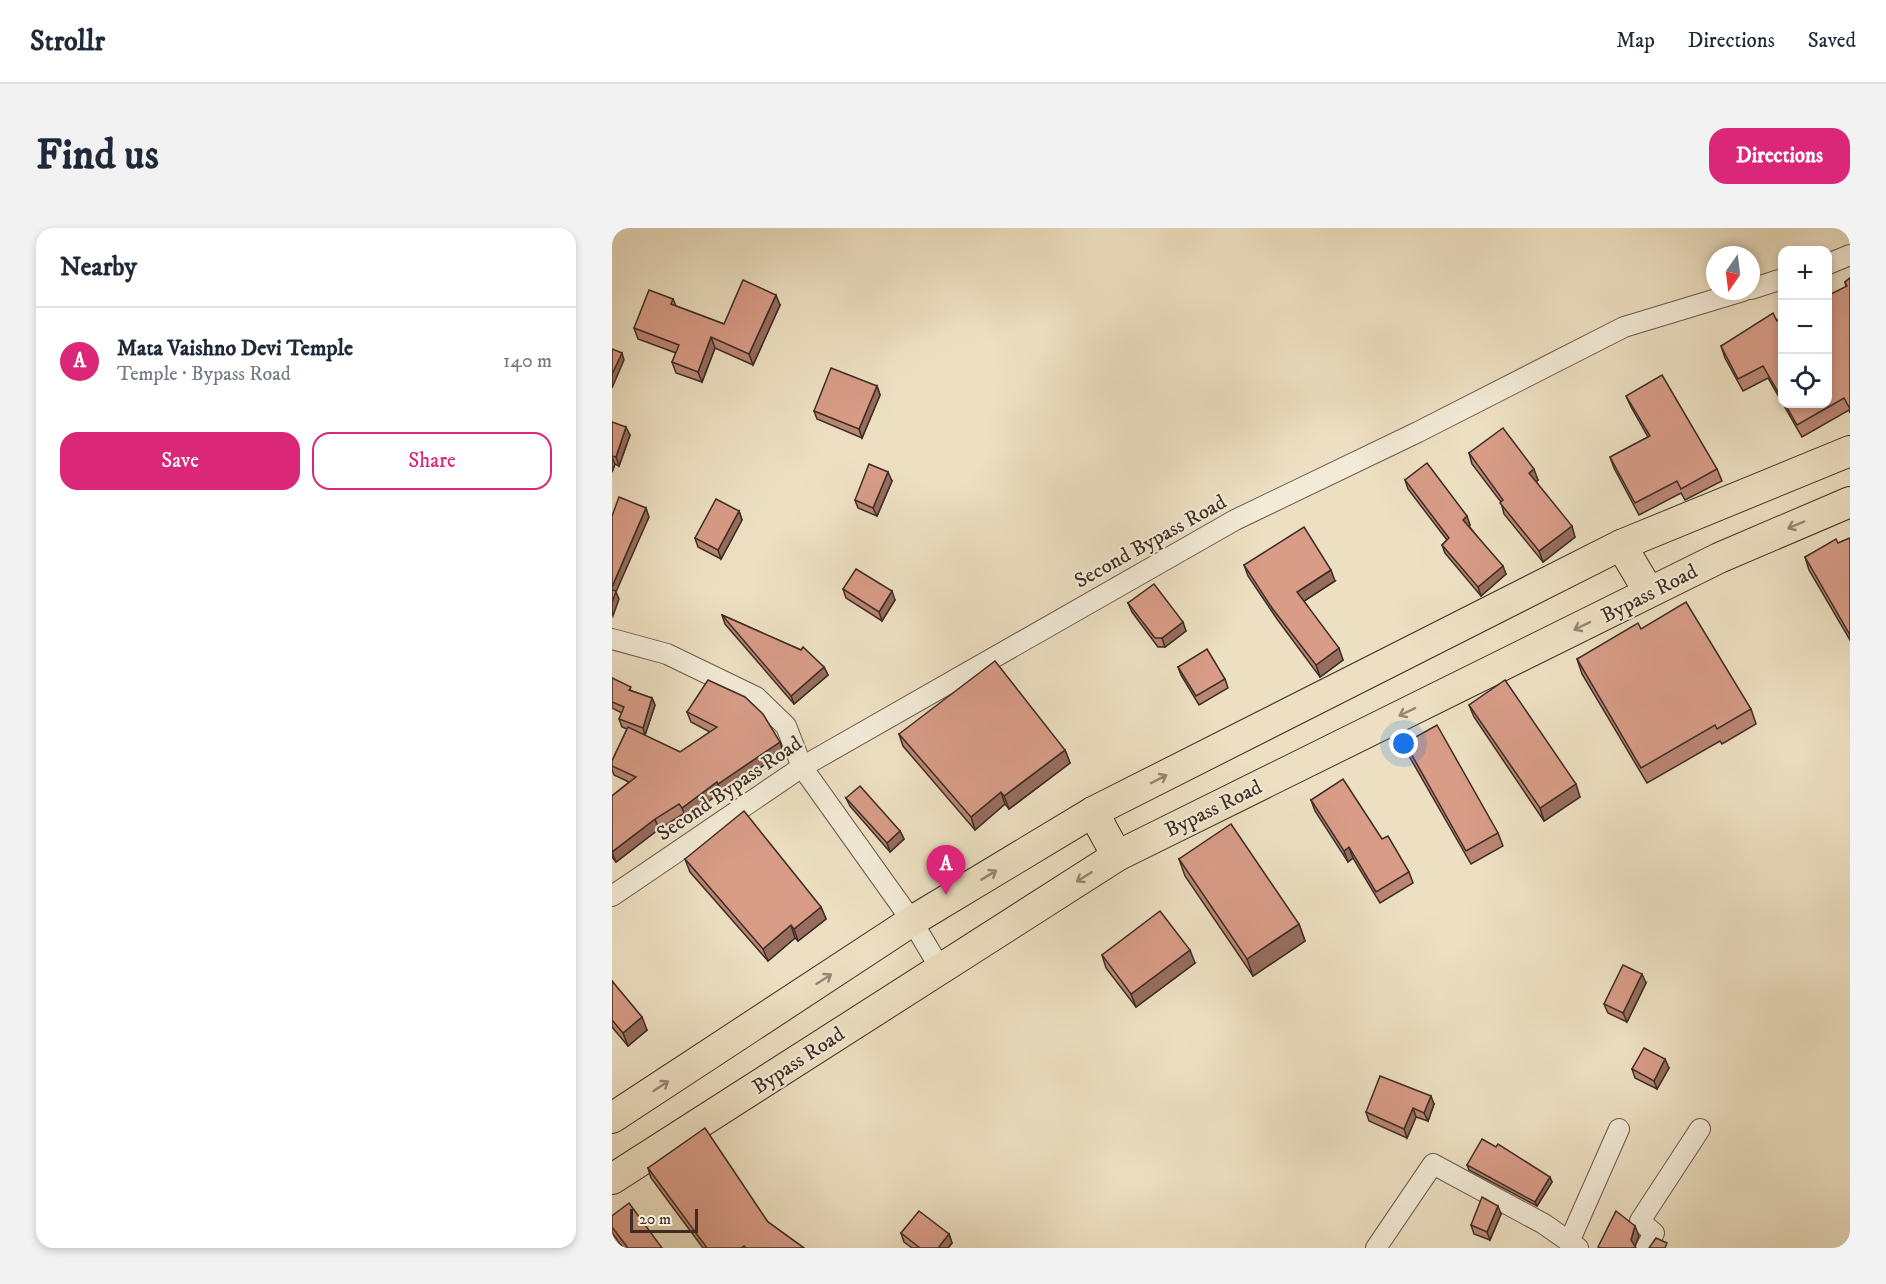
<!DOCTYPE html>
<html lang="en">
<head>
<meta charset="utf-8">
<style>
	body { margin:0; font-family:"IM FELL DW Pica",serif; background:#f2f2f3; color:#1f2937 }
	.controls { position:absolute; right:18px; top:18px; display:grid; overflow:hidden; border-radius:12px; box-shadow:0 3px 9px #0003 }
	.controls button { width:54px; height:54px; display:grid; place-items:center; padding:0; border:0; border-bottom:2px solid #e0e1e3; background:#fff; color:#1f2937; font:30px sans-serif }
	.compass { position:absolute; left:1094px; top:18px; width:54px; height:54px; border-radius:50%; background:#fff; box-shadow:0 3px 9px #0003; rotate:194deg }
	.scale { position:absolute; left:18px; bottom:15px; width:68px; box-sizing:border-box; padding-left:6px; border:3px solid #3e2d25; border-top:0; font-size:16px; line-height:21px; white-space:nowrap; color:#3e2d25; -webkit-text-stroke:4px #f3ebd7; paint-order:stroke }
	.you { position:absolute; left:792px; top:516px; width:21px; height:21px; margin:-15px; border:4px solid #fff; border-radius:50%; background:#1a73e8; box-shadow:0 0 0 9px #1a73e833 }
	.badge { display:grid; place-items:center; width:39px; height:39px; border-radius:50%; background:#db2777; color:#fff; font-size:20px; font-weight:700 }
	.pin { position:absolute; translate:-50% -50px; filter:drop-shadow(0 2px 3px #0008) }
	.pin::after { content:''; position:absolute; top:32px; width:21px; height:18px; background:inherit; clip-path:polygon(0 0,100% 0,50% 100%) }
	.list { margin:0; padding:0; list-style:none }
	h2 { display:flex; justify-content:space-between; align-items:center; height:78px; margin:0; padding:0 24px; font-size:26px }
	h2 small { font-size:20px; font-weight:400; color:#747a83 }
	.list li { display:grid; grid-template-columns:39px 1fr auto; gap:18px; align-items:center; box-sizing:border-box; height:108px; padding:0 24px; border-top:2px solid #e0e1e3 }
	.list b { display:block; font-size:22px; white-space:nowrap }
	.list p { margin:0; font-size:20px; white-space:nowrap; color:#747a83 }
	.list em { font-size:20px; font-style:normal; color:#747a83 }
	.actions { display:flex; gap:12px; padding:18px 24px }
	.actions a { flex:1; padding:14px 0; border:2px solid #db2777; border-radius:18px; text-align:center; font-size:21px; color:#db2777 }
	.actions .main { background:#db2777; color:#fff }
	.icon { flex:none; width:33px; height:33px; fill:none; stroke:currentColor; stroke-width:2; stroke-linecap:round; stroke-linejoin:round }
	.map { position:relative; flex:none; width:1238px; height:1020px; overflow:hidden; border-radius:18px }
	header { display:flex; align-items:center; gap:36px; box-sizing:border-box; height:84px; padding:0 30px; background:#fff; border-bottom:2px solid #e0e1e3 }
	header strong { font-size:28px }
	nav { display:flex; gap:33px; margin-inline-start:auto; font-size:21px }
	.intro { display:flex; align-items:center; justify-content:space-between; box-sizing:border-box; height:144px; padding:0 36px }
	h1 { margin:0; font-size:42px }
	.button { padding:15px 27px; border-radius:18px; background:#db2777; color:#fff; font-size:21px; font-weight:700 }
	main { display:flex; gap:36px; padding:0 36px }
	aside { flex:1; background:#fff; border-radius:18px; box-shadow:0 3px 9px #0003 }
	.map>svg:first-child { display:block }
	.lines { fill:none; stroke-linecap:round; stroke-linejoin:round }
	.street-casing { stroke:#6a5a4c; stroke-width:22 }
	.primary-casing { stroke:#3e2d25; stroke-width:32 }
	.street { stroke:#f3ebd7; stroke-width:20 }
	.primary { stroke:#ede0c2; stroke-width:30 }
	.wall { fill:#ba8674; stroke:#3e2d25; stroke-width:1.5 }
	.shaded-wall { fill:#976d5e; stroke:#3e2d25; stroke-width:1.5 }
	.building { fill:#d89c87; stroke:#3e2d25; stroke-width:1.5 }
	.oneway { stroke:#968674 }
	.labels { text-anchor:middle; stroke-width:4.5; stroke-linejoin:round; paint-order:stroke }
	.street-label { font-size:21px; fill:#3e2d25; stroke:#f3ebd7 }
</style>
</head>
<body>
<header>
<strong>Strollr</strong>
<nav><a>Map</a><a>Directions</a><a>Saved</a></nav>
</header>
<div class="intro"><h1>Find us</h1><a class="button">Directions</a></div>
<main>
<aside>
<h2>Nearby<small></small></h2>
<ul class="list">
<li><span class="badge">A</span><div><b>Mata Vaishno Devi Temple</b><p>Temple · Bypass Road</p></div><em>140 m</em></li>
</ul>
<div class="actions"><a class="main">Save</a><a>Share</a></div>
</aside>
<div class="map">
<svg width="1238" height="1020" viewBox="0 0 1238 1020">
	<rect width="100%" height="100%" fill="#ede0c2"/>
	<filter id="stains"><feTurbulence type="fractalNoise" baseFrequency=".00333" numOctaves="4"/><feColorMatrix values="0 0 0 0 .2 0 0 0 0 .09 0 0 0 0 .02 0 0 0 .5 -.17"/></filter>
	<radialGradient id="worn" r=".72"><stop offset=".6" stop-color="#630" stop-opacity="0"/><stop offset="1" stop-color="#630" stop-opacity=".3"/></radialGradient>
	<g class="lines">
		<defs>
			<g id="street">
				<polyline points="1216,36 1238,27"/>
				<polyline points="1139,61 1170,51"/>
				<polyline points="0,411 55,426 144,469 174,498 190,539 300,693 328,740"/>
				<polyline points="0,668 190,539 623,292 806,204 1012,99 1131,63"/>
				<polyline points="957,1014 1007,901"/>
				<polyline points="764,1020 821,936 932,996 966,1020"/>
				<polyline points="1034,1020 1042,1005 1028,993 1088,901"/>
			</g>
			<g id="primary">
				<polyline points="1009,317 1037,364"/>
				<polyline points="481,584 505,628"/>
				<polyline points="0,890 300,693 481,584 1009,317 1238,223"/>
				<polyline points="0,951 505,628 1107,330 1238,274"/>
			</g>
		</defs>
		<use href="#street" class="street-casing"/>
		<use href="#primary" class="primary-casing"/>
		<use href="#street" class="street"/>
		<use href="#primary" class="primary"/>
	</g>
	<g class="wall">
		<polygon points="1238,50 1238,185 1237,182 1190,209 1156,150 1131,163 1113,130 1109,118 1170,90 1170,176 1215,176 1234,58 1233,54"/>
		<polygon points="61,71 64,78 112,96 168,77 141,137 103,120 90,154 64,145 60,134 64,125 26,111 22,100"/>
		<polygon points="265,158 268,167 250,210 205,191 202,183"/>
		<polygon points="1014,168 1105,241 1110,253 1073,272 1069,265 1027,287 1002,240 998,229 1036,209 1019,179"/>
		<polygon points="0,194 18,207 7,238 3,236 0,244"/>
		<polygon points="857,225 926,252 924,254 963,309 931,334 892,286 889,274 860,236"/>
		<polygon points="793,252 858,297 857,298 894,346 869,368 833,325 830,317 835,312 796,261"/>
		<polygon points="280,253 265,288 246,280 243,272"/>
		<polygon points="127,283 130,292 109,331 86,319 83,310"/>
		<polygon points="1238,310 1238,412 1197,342 1193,329"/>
		<polygon points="632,337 723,353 692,373 731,432 708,449 665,391 636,348"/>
		<polygon points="231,361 283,372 270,393 234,370"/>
		<polygon points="516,375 574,403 553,419 546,419 520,384"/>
		<polygon points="110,387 189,422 212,439 216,447 182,476 113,396"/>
		<polygon points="1029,401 1139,481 1144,496 1110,516 1108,513 1035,555 970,446 965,431"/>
		<polygon points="566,439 613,451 616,460 587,477 569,447"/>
		<polygon points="0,450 20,463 40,470 43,477 33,507 27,505 68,524 98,504 79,494 75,484 168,514 171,524 110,566 109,564 74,590 71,586 47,601 4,634 0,629 0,568 17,554 2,547 0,542 0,533 15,501 10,499 7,491 10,485 0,480"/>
		<polygon points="857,477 968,569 932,593 862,489"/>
		<polygon points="287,506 453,522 458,535 397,581 393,576 363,602 291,518"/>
		<polygon points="793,515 886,605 891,618 859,636 797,528"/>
		<polygon points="234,570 288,603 292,611 278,624 238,578"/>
		<polygon points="699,572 770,611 797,644 801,655 768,675 741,630 736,634 703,583"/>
		<polygon points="73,631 209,679 214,691 186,713 183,710 156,733 78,644"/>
		<polygon points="567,631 687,696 693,713 641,748 573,648"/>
		<polygon points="490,727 583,735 524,779 494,740"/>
		<polygon points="0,753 35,802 16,818 0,799"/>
		<polygon points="1034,755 1015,794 996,785 992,776"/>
		<polygon points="1057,840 1045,861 1023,850 1020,841"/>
		<polygon points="822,876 816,893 804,889 795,910 757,893 754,884"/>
		<polygon points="855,937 940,954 925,978 857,942"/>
		<polygon points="36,940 156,994 192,1020 91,1020 39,950"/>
		<polygon points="889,986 878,1012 862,1006 859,997"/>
		<polygon points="0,988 50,1020 11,1020 0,1005"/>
		<polygon points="289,1005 337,1006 340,1015 336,1020 300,1020 292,1014"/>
	</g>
	<g class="shaded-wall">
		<polygon points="164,67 168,77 141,137 137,126"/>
		<polygon points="99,109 103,120 90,154 86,144"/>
		<polygon points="10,125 12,132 0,160 0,146"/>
		<polygon points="265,158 268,167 250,210 247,201"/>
		<polygon points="14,199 18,207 7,238 4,229"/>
		<polygon points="0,229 3,236 0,244"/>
		<polygon points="922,241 926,252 921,256 917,245"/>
		<polygon points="276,244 280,253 265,288 261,280"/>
		<polygon points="34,280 37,289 4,364 7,371 1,388 0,384 0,359"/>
		<polygon points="127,283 130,292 109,331 106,322"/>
		<polygon points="855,288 858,297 854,300 851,292"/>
		<polygon points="960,298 963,309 931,334 927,323"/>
		<polygon points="891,338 894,346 869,368 866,359"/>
		<polygon points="719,342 723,353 689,375 685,364"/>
		<polygon points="280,363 283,372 270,393 267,384"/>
		<polygon points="571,394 574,403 553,419 550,410"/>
		<polygon points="727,420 731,432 708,449 704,437"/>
		<polygon points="212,439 216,447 182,476 179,468"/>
		<polygon points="40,470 43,477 33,507 31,500"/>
		<polygon points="168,514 171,524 110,566 106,556"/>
		<polygon points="453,522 458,535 397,581 392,568"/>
		<polygon points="105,554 109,564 74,590 70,580"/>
		<polygon points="964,556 968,569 932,593 928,580"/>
		<polygon points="389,564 393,576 363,602 359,589"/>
		<polygon points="43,591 47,601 4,634 0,624"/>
		<polygon points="288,603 292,611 278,624 275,615"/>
		<polygon points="737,619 741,630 736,634 732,623"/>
		<polygon points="209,679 214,691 186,713 182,701"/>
		<polygon points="687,696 693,713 641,748 635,731"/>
		<polygon points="179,697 183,710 156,733 151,721"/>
		<polygon points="578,722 583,735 524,779 519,766"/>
		<polygon points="1030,746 1034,755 1015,794 1011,785"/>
		<polygon points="30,789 35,802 16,818 11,805"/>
		<polygon points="1053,831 1057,840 1045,861 1042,853"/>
		<polygon points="819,868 822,876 816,893 812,885"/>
		<polygon points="801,880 804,889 795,910 792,901"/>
		<polygon points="938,949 940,954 925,978 923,974"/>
		<polygon points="886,978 889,986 878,1012 875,1004"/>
		<polygon points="1023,998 1027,1008 1022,1020 1019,1012"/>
		<polygon points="337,1006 340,1015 336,1020 326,1020"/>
	</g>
	<g class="building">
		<polygon points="1238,50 1238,181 1232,170 1185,197 1173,176 1215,176 1215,68 1235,58 1233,54"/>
		<polygon points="131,52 164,67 137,126 99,109 86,144 60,134 67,117 22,100 37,62 61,71 59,76 112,96"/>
		<polygon points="1161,85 1165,93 1170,90 1170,171 1151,138 1126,151 1109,118"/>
		<polygon points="0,121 10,125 0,146"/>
		<polygon points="219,140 265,158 247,201 202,183"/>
		<polygon points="1050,147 1105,241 1069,261 1065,253 1023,275 998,229 1038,208 1014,168"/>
		<polygon points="0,194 14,199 4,229 0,228"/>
		<polygon points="891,200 922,241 917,245 960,298 927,323 888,275 891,272 857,225"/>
		<polygon points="815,235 855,288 851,292 891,338 866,359 830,317 837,310 793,252"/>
		<polygon points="257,236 276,244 261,280 243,272"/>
		<polygon points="7,269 34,280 0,359 0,288"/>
		<polygon points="104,271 127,283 106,322 83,310"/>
		<polygon points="692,299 719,342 685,364 727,420 704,437 660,380 632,337"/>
		<polygon points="1238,310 1238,407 1193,329 1224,311 1226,315"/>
		<polygon points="244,341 280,363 267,384 231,361"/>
		<polygon points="542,356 571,394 550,410 543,410 516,375"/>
		<polygon points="0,362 4,363 0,375"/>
		<polygon points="1074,374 1139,481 1105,501 1103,497 1029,540 965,431 1026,395 1029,401"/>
		<polygon points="110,387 189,422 191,419 212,439 179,468"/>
		<polygon points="595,421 613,451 584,468 566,439"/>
		<polygon points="383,433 453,522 392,568 389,564 359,589 287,506"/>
		<polygon points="0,450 19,459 17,462 40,470 31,500 7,491 12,479 0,474"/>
		<polygon points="96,452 133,469 151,486 168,514 106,556 105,554 70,580 67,576 43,591 0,624 0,568 24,549 0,538 0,533 16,499 68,524 105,499 75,484"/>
		<polygon points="893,452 964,556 928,580 857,477"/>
		<polygon points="825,497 886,605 854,623 793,515"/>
		<polygon points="731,551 770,611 776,608 797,644 764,664 737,619 732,623 699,572"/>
		<polygon points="248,558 288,603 275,615 234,570"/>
		<polygon points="132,583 209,679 182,701 179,697 151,721 73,631"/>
		<polygon points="619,596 687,696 635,731 567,631"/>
		<polygon points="548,683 578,722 519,766 490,727"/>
		<polygon points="1011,737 1030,746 1011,785 992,776"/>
		<polygon points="0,753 30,789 11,805 0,792"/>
		<polygon points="1032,820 1053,831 1042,853 1020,841"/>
		<polygon points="768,848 819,868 812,885 801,880 792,901 754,884"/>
		<polygon points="93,900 156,994 192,1020 134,1020 132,1018 129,1020 95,1020 36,940"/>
		<polygon points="870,911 884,919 886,916 938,949 923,974 855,937"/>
		<polygon points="870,969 886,978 875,1004 859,997"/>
		<polygon points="17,975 50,1020 16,1020 0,999 0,988"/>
		<polygon points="307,983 337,1006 326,1020 308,1020 289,1005"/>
		<polygon points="1004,983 1023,998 1019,1012 1024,1020 989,1020 986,1019"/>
		<polygon points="1044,1010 1055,1015 1053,1020 1037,1020"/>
	</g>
	<defs><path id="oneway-shaft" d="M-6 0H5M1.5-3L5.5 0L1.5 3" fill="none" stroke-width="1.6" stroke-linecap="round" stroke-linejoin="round" transform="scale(1.5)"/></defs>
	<g class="oneway">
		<use href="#oneway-shaft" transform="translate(1184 297) rotate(157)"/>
		<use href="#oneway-shaft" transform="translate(970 398) rotate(154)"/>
		<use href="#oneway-shaft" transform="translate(795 484) rotate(154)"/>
		<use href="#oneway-shaft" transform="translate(547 551) rotate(-27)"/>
		<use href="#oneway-shaft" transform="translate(377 647) rotate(-31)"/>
		<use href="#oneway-shaft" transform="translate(472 649) rotate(148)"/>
		<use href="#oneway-shaft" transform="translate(212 751) rotate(-33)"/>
		<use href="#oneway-shaft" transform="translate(49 858) rotate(-33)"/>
	</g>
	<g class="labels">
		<g class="street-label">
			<text transform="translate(538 313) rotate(-29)" y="7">Second Bypass Road</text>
			<text transform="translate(1037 365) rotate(-27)" y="7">Bypass Road</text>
			<text transform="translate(117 560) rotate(-34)" y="7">Second Bypass Road</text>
			<text transform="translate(601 580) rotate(-26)" y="7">Bypass Road</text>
			<text transform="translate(186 832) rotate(-33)" y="7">Bypass Road</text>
		</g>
	</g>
	<rect width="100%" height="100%" filter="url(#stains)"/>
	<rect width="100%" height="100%" fill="url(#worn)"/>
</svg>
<div class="controls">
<button>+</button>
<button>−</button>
<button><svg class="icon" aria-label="locate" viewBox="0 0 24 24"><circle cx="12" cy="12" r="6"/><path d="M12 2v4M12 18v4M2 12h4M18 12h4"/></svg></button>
</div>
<svg class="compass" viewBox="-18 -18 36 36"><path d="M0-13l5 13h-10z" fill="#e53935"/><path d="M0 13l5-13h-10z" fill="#747a83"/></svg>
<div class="scale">20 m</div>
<div class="you"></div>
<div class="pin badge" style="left:334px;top:667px">A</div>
</div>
</main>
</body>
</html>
